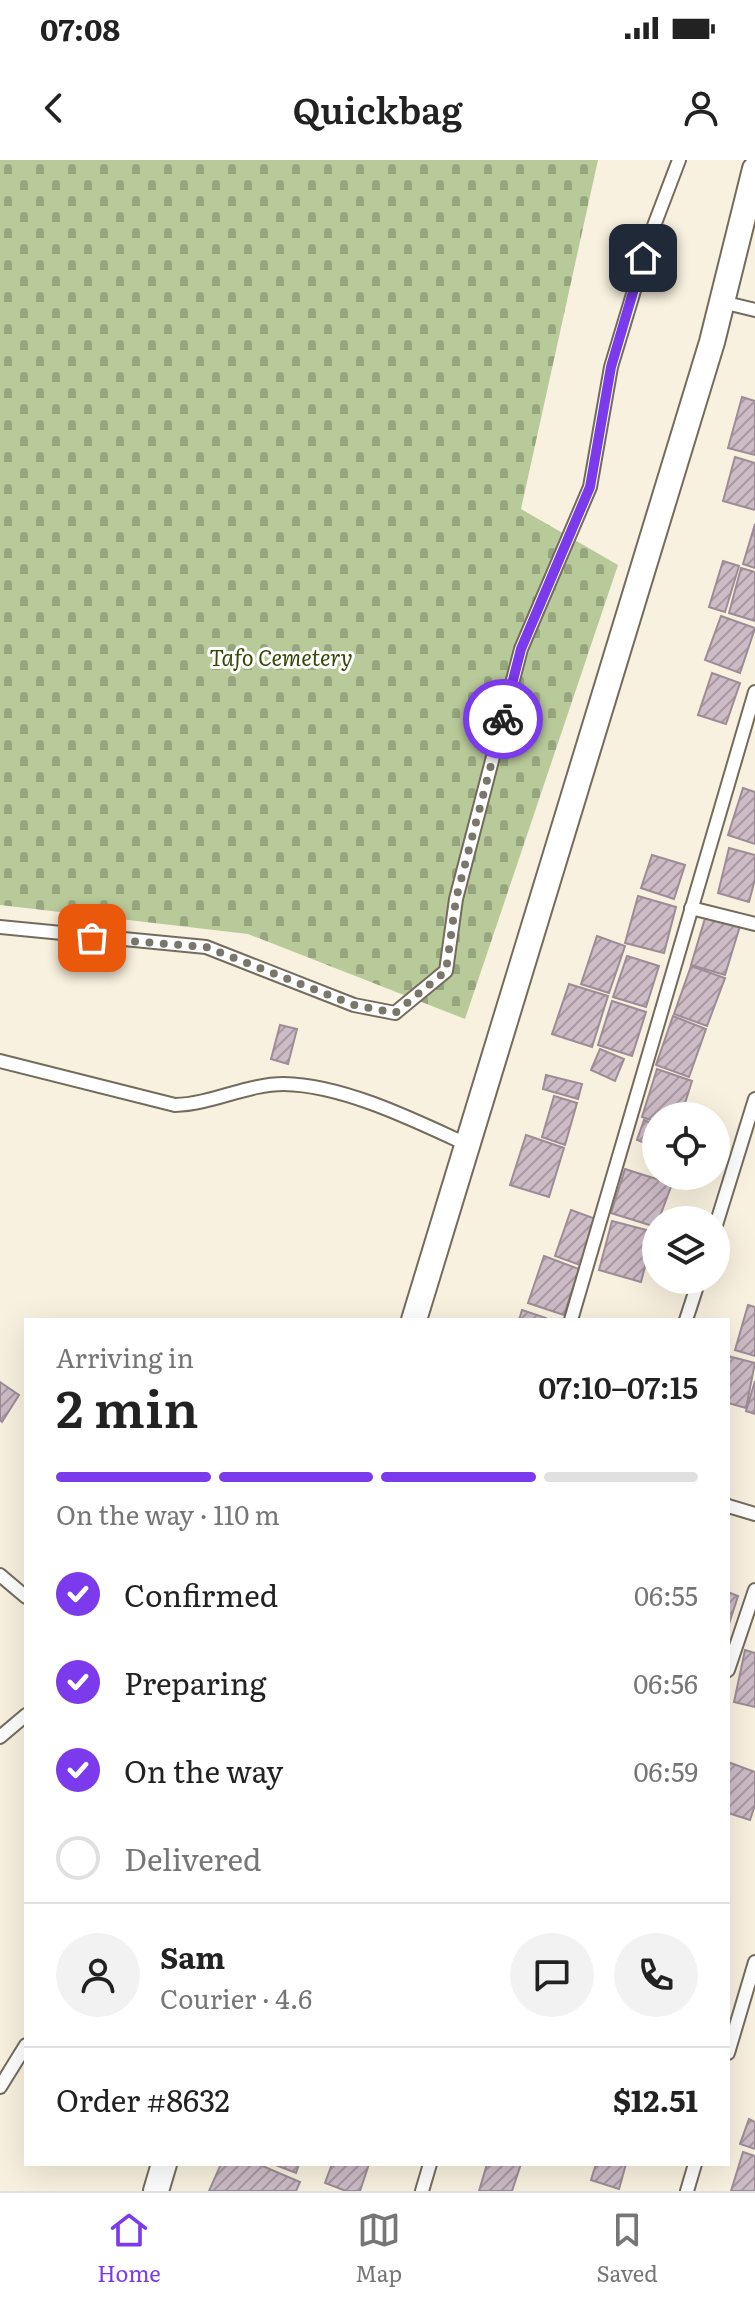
<!DOCTYPE html>
<meta charset="utf-8">
<style>
body{margin:0;font-family:Literata,serif;background:#f2f2f2;color:#222;height:100vh;display:flex;flex-direction:column;font-size:30px;white-space:nowrap}
*{box-sizing:border-box;margin:0}
p{font-size:26px;color:#767676}
.icon{flex:none;width:44px;height:44px;fill:none;stroke:currentColor;stroke-width:2;stroke-linecap:round;stroke-linejoin:round}
.map{position:relative;flex:1;overflow:hidden}
.sheet{position:absolute;left:24px;top:1158px;width:706px;height:848px;display:flex;flex-direction:column;background:#fff;border-radius:0px;box-shadow:0 8px 32px #0002}
.sheet>*{flex:none}
.buttons{position:absolute;left:642px;top:942px;display:grid;gap:16px}
.buttons a{display:grid;place-items:center;width:88px;height:88px;border-radius:50%;background:#fff;box-shadow:0 8px 32px #0002;font-size:40px}
.pin{position:absolute;display:grid;place-items:center;width:68px;height:68px;color:#fff;margin:-34px;border-radius:16px;box-shadow:0 4px 12px #0006}
.courier{position:absolute;display:grid;place-items:center;width:80px;height:80px;margin:-40px;border:6px solid #7c3aed;border-radius:50%;background:#fff;color:#222;box-shadow:0 2px 10px #0007}
.summary em{font-style:normal;font-weight:600}
.summary div{display:flex;flex-direction:column-reverse}
.summary{display:flex;align-items:center;justify-content:space-between;height:136px;padding:0 32px}
h1{font-size:52px;font-weight:600;line-height:60px}
.bar{display:grid;grid-template-columns:repeat(4,1fr);gap:12px 8px;align-content:center;height:96px;padding:0 32px}
.bar i{height:10px;border-radius:6px;background:#e0e0e0}
.bar .active{background:#7c3aed}
.bar p{grid-column:span 4}
.line{display:flex;align-items:center;gap:20px;padding:0 32px;border-top:2px solid #e0e0e0}
.line div{flex:1}
.round{display:grid;place-items:center;flex:none;width:84px;height:84px;border-radius:42px;background:#f2f2f2}
ol{padding:0 32px;list-style:none}
li{display:flex;align-items:center;gap:24px;height:88px}
li p{margin-inline-start:auto}
li .icon{padding:8px;border-radius:50%;background:#7c3aed;color:#fff;stroke-width:4}
li:last-child{color:#767676}
li i{width:44px;height:44px;border:4px solid #e0e0e0;border-radius:50%}
.status{display:flex;justify-content:space-between;align-items:center;height:56px;padding:0 40px;background:#fff;direction:ltr}
.status svg{height:22px;fill:currentColor}
header{display:flex;justify-content:space-between;align-items:center;height:104px;padding:0 32px;background:#fff;font-size:36px;font-weight:600}
.menu{display:flex;justify-content:space-around;align-items:center;height:112px;border-top:2px solid #e0e0e0;background:#fff;font-size:22px;color:#767676}
.menu a{display:grid;justify-items:center;gap:4px}
.menu .active{color:#7c3aed}
.map>svg:first-child{display:block}
</style>
<div class="status"><b>07:08</b><svg viewBox="0 0 49 12"><path d="M0 12V9h3v3zM5 12V6h3v6zM10 12V3h3v9zM15 12V0h3v12zM26 1h20v11H26zM47 4h2v5h-2z"/></svg></div>
<header><svg class="icon" aria-label="back" viewBox="0 0 24 24"><path d="M15 5l-7 7 7 7"/></svg>Quickbag<svg class="icon" aria-label="person" viewBox="0 0 24 24"><circle cx="12" cy="8" r="4"/><path d="M4 21q1-7 8-7t8 7"/></svg></header>
<div class="map">
<svg width="755" height="2031" viewBox="0 0 755 2031">
<defs>
<pattern id="cemetery-stones" width="16" height="16" patternUnits="userSpaceOnUse" patternTransform="scale(2)"><rect width="16" height="16" fill="#b9ca9a"/><path d="M2 7V4a2 2 0 0 1 4 0v3zM10 15v-3a2 2 0 0 1 4 0v3z" fill="#97a57e"/></pattern>
<pattern id="building-hatch" width="6" height="6" patternUnits="userSpaceOnUse" patternTransform="scale(2)"><rect width="6" height="6" fill="#cdbbc6"/><path d="M-1 1l2-2M0 6l6-6M5 7l2-2" fill="none" stroke="#a799a1"/></pattern>
</defs>
<rect width="100%" height="100%" fill="#f8f1df"/>
<!-- cemetery -->
<polygon fill="url(#cemetery-stones)" points="0,0 598,0 521,349 618,405 465,859 248,774 0,745"/>
<!-- building -->
<g fill="url(#building-hatch)" stroke="#9d8c96" stroke-width="2">
<polygon points="742,237 755,241 755,295 728,288"/>
<polygon points="735,297 755,303 755,350 723,341"/>
<polygon points="755,364 755,408 743,404"/>
<polygon points="723,401 739,406 725,452 709,447"/>
<polygon points="741,408 755,412 755,461 729,453"/>
<polygon points="721,456 755,468 740,513 705,500"/>
<polygon points="712,513 740,523 726,564 698,555"/>
<polygon points="743,628 755,632 755,684 728,675"/>
<polygon points="729,688 755,695 755,719 749,742 718,733"/>
<polygon points="652,695 685,705 674,739 641,728"/>
<polygon points="638,736 676,747 664,793 625,783"/>
<polygon points="706,755 740,766 725,815 691,805"/>
<polygon points="597,776 625,786 609,833 581,824"/>
<polygon points="627,796 659,806 646,847 613,837"/>
<polygon points="691,806 725,818 707,866 674,854"/>
<polygon points="569,824 608,836 592,887 552,874"/>
<polygon points="612,841 646,852 632,896 598,885"/>
<polygon points="673,856 706,869 689,917 656,905"/>
<polygon points="280,865 297,869 288,904 271,899"/>
<polygon points="600,889 624,899 615,921 591,910"/>
<polygon points="657,909 692,921 681,956 656,956 656,962 642,957"/>
<polygon points="546,915 582,924 578,939 543,929"/>
<polygon points="554,936 577,943 565,985 542,977"/>
<polygon points="644,960 656,965 656,987 637,980"/>
<polygon points="526,975 564,988 549,1037 510,1025"/>
<polygon points="625,1009 672,1024 656,1067 611,1053"/>
<polygon points="571,1050 596,1059 580,1105 555,1096"/>
<polygon points="612,1061 654,1072 641,1122 599,1110"/>
<polygon points="544,1096 579,1109 564,1155 528,1143"/>
<polygon points="748,1145 755,1147 755,1196 735,1190"/>
<polygon points="522,1150 546,1158 545,1160 519,1160"/>
<polygon points="728,1196 755,1203 746,1248 728,1243"/>
<polygon points="755,1221 755,1254 746,1251"/>
<polygon points="0,1222 19,1235 2,1262 0,1260"/>
<polygon points="728,1432 738,1436 728,1467"/>
<polygon points="745,1490 755,1493 755,1547 734,1542"/>
<polygon points="728,1602 755,1612 755,1645 750,1660 728,1653"/>
<polygon points="749,1959 755,1962 755,1989 740,1984"/>
<polygon points="743,1992 755,1996 755,2031 731,2031"/>
<polygon points="221,2004 258,2004 300,2022 296,2031 209,2031"/>
<polygon points="273,2004 299,2004 296,2013"/>
<polygon points="332,2004 369,2004 360,2031 346,2031 325,2023"/>
<polygon points="487,2004 521,2004 512,2031 479,2031"/>
<polygon points="596,2004 626,2004 619,2029 591,2020"/>
</g>
<g fill="none" stroke-linecap="round" stroke-linejoin="round">
<defs>
<g id="service">
<polyline points="722,142 755,150"/>
<polyline points="691,748 755,764"/>
<polyline points="0,767 206,787 354,845 395,853 446,811 456,739 521,489 590,327 611,207 652,71 679,0"/>
<path d="M0,901L175,945C212,944 247,924 284,924C343,925 414,960 466,984"/>
<polyline points="716,1065 755,939"/>
<polyline points="571,1160 755,532"/>
<polyline points="686,1160 699,1120"/>
<polyline points="728,1346 755,1354"/>
<polyline points="0,1415 26,1437"/>
<polyline points="728,1510 755,1430"/>
<polyline points="0,1577 26,1555"/>
<polyline points="728,1893 755,1802"/>
<polyline points="0,1927 26,1885"/>
<polyline points="422,2031 430,2004"/>
<polyline points="687,2031 695,2004"/>
</g>
<g id="minor">
<polyline points="414,1160 712,182 755,9"/>
<polyline points="156,2031 164,2004"/>
</g>
</defs>
<!-- service casing -->
<use href="#service" stroke="#736c5d" stroke-width="16"/>
<!-- minor casing -->
<use href="#minor" stroke="#736c5d" stroke-width="28"/>
<!-- service -->
<use href="#service" stroke="#fff" stroke-width="12"/>
<!-- minor -->
<use href="#minor" stroke="#fff" stroke-width="24"/>
</g>
<g fill="none" stroke-linecap="round" stroke-linejoin="round">
<!-- done -->
<polyline stroke="#7a766b" stroke-width="8" stroke-dasharray="0 14.4" points="92,778 206,787 354,845 395,853 446,811 456,739 503,559"/>
<!-- route -->
<polyline stroke="#7c3aed" stroke-width="10" points="503,559 521,489 590,327 611,207 643,98"/>
</g>
<g text-anchor="middle" dominant-baseline="central" stroke-width="6" stroke-linejoin="round" paint-order="stroke">
<!-- park labels -->
<g font-size="22" font-style="italic" fill="#364604" stroke="#fff">
<text x="281" y="496">Tafo Cemetery</text>
</g>
</g>
</svg>
<div class="buttons">
<a><svg class="icon" aria-label="locate" viewBox="0 0 24 24"><circle cx="12" cy="12" r="6"/><path d="M12 2v4M12 18v4M2 12h4M18 12h4"/></svg></a>
<a><svg class="icon" aria-label="layers" viewBox="0 0 24 24"><path d="M12 4l9 5-9 5-9-5zM3 14l9 5 9-5"/></svg></a>
</div>
<div class="pin" style="left:92px;top:778px;background:#ea580c"><svg class="icon" aria-label="bag" viewBox="0 0 24 24"><path d="M5 8h14l-1 12H6zM9 8a3 3 0 0 1 6 0"/></svg></div>
<div class="pin" style="left:643px;top:98px;background:#1f2937"><svg class="icon" aria-label="home" viewBox="0 0 24 24"><path d="M3 11l9-7 9 7M6 9v11h12V9"/></svg></div>
<div class="courier" style="left:503px;top:559px"><svg class="icon" aria-label="bike" viewBox="0 0 24 24"><circle cx="6" cy="16" r="4"/><circle cx="18" cy="16" r="4"/><path d="M6 16l4-8h5l3 8M10 8l3 8H6M13 5h3"/></svg></div>
<section class="sheet">
<div class="summary"><div><h1>2 min</h1><p>Arriving in</p></div><em>07:10–07:15</em></div>
<div class="bar"><i class="active"></i><i class="active"></i><i class="active"></i><i></i><p>On the way · 110 m</p></div>
<ol>
<li><svg class="icon" aria-label="check" viewBox="0 0 24 24"><path d="M5 12l5 5 9-10"/></svg>Confirmed<p>06:55</p></li>
<li><svg class="icon" aria-label="check" viewBox="0 0 24 24"><path d="M5 12l5 5 9-10"/></svg>Preparing<p>06:56</p></li>
<li><svg class="icon" aria-label="check" viewBox="0 0 24 24"><path d="M5 12l5 5 9-10"/></svg>On the way<p>06:59</p></li>
<li><i></i>Delivered</li>
</ol>
<div class="line" style="height:144px"><a class="round"><svg class="icon" aria-label="person" viewBox="0 0 24 24"><circle cx="12" cy="8" r="4"/><path d="M4 21q1-7 8-7t8 7"/></svg></a><div><b>Sam</b><p>Courier · 4.6</p></div><a class="round"><svg class="icon" aria-label="chat" viewBox="0 0 24 24"><path d="M4 5h16v11H9l-5 4z"/></svg></a><a class="round"><svg class="icon" aria-label="phone" viewBox="0 0 24 24"><path d="M5 4h4l2 5-3 2q2 4 5 5l2-3 5 2v4C11 20 4 13 5 4z"/></svg></a></div>
<div class="line" style="height:104px"><div>Order #8632</div><b>$12.51</b></div>
</section>
</div>
<nav class="menu">
<a class="active"><svg class="icon" aria-label="home" viewBox="0 0 24 24"><path d="M3 11l9-7 9 7M6 9v11h12V9"/></svg>Home</a>
<a><svg class="icon" aria-label="map" viewBox="0 0 24 24"><path d="M3 6l6-2 6 2 6-2v14l-6 2-6-2-6 2zM9 4v14M15 6v14"/></svg>Map</a>
<a><svg class="icon" aria-label="saved" viewBox="0 0 24 24"><path d="M7 4h10v16l-5-4-5 4z"/></svg>Saved</a>
</nav>
